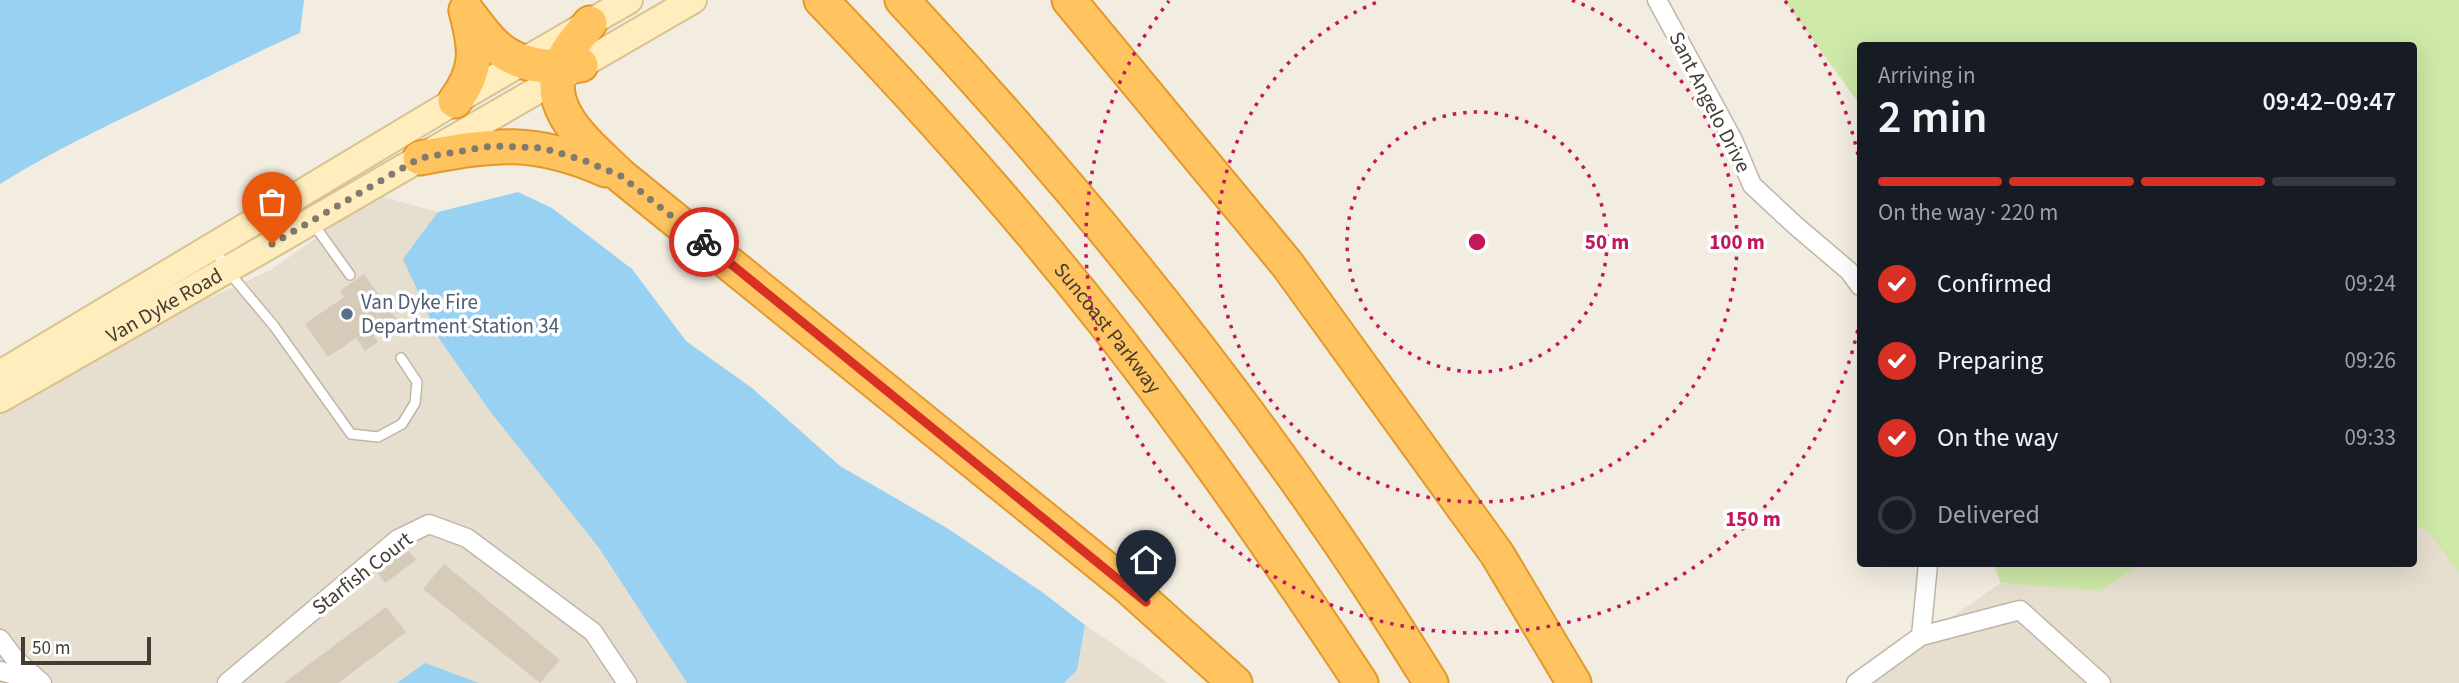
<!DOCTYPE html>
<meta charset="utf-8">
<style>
body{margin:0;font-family:"Source Sans 3",sans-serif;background:#20242c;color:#f1f3f6;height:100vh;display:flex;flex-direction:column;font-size:26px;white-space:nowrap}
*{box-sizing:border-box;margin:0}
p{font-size:23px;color:#9ea1a6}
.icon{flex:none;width:38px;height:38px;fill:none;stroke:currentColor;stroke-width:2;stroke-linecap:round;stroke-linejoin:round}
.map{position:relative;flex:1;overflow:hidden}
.details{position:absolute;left:1857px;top:42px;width:560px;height:525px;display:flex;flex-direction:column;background:#171b24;border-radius:7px;box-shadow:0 7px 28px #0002}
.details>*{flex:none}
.scale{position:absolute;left:21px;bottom:18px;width:130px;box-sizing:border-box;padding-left:7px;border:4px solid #433c32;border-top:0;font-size:19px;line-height:24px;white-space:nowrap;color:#433c32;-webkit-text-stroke:5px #fff;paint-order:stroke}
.pin{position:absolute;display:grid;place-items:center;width:60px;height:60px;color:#fff;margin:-72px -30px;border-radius:50% 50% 50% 0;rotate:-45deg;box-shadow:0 0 7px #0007}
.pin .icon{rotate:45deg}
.courier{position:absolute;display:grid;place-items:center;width:70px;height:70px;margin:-35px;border:5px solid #d93025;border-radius:50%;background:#fff;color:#222;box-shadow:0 2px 9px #0007}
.summary em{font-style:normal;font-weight:600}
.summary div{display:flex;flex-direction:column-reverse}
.summary{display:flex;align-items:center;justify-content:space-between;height:119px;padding:0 21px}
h1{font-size:46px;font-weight:600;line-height:52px}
.bar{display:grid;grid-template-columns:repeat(4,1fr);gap:10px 7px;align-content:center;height:84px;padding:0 21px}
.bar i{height:9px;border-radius:5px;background:#363941}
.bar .current{background:#d93025}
.bar p{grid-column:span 4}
ol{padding:0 21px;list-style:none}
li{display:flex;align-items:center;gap:21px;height:77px}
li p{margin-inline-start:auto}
li .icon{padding:7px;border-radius:50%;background:#d93025;color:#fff;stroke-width:4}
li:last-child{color:#9ea1a6}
li i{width:38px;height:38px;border:4px solid #363941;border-radius:50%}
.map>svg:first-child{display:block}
</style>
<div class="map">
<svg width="2459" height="683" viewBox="0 0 2459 683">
<rect width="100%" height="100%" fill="#f2ece1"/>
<!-- residential -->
<g fill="#e6decf">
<polygon points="376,195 438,212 404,259 492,414 599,548 687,683 0,683 0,393 271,270"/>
<polygon points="2413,523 2459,552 2459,683 1856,683 2001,583 2100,591 2142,564 2413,564"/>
<polygon points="1085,625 1145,666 1168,683 1064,683 1077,670"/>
</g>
<!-- green -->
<g fill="#cde8a7">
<polygon points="1784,0 2459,0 2459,573 2430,534 2413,523 2413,46 1860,46 1860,105"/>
<polygon points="1993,564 2142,564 2100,591 2001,583"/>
</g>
<!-- water -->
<g fill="#99d1f3">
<path d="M0,0H304L300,33C261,50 225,69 187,87C124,118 60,146 0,184Z"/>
<polygon points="518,192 552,208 632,269 686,341 752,388 840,466 947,528 1042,592 1085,625 1077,670 1064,683 687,683 599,548 492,414 440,340 403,259 438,212"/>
<polygon points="425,663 479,683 480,683 397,683"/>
</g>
<!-- building -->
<g fill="#d6cab9">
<polygon points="364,274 397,320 374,336 378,342 365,351 356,338 328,357 305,324 344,297 340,291"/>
<polygon points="406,548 416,560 385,583 377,572"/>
<polygon points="444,564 560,660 540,683 423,589"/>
<polygon points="386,607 406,632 338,683 284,683"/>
</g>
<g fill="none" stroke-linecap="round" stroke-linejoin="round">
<defs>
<g id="lane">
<polyline points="312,222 350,275"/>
<polyline points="213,247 227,270 274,326 351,434 378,437 402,424 415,403 417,382 401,358"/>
</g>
<g id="street">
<polyline points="1657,0 1733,140 1752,185 1796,226 1849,271 1860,286"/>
<polyline points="1921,636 2020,610 2101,683"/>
<polyline points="0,639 15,659 42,683"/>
<polyline points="0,671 37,681"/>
<polyline points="227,683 398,539 429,524 467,538 593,632 627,683"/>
<polyline points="1856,683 1921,636 1928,564"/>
</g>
<g id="secondary">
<polyline points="0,374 455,101 629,0"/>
<path id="s1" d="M0,399L272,244L693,0"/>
</g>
<g id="highway">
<path id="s2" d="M821,0C920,103 1015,209 1104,322C1195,438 1279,559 1361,683"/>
<path d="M902,0C1098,210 1280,438 1431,683"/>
<polyline points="1069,0 1287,264 1497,554 1574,683"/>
<path d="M466,10C477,24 488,41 502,51C524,67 555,69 581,65"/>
<path d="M590,23C581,34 570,45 564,58C538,108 590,145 621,176L1126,585L1235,683"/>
<path d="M455,101C479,69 476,48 466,11"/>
<path d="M420,158C496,144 533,138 606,170"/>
</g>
</defs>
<!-- lane casing -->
<use href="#lane" stroke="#c0b6a7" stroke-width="12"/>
<!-- street casing -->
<use href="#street" stroke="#c0b6a7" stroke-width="21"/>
<!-- secondary casing -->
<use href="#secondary" stroke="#d7c290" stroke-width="30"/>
<!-- highway casing -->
<use href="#highway" stroke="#e3992a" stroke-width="37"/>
<!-- lane -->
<use href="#lane" stroke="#fff" stroke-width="9"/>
<!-- street -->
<use href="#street" stroke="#fff" stroke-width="18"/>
<!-- secondary -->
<use href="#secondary" stroke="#ffedbe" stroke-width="26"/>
<!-- highway -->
<use href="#highway" stroke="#ffc45f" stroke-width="33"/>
</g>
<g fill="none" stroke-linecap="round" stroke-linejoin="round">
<!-- done -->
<polyline stroke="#807a6f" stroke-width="7" stroke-dasharray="0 12.6" points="272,244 420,158 492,146 542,148 583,160 621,176 704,242"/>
<!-- route -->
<polyline stroke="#d93025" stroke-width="9" points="704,242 1146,602"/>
</g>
<!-- distance rings -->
<g fill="none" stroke="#c2185b" stroke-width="3.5" stroke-dasharray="3.5 7">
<circle cx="1477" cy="242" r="130"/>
<path d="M1572 0A260 260 0 1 1 1382 0"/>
<path d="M1860 320A391 391 0 1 1 1169 1M1785 1A391 391 0 0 1 1860 164"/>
</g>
<!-- markers -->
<circle fill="#5c6f8a" stroke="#fff" stroke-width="2.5" cx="347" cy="314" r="7"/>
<g text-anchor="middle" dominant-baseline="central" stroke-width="7" stroke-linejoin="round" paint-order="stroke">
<!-- street labels -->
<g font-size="21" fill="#433c32" stroke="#fff">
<text transform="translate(1710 102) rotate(63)">Sant Angelo Drive</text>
<text stroke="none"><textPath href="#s1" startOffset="189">Van Dyke Road</textPath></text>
<text stroke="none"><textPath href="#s2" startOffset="436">Suncoast Parkway</textPath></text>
<text transform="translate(362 573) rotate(-38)">Starfish Court</text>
</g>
<!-- service labels -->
<g font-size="21" fill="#4e5e75" stroke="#fff" text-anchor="start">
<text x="361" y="302">Van Dyke Fire<tspan x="361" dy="24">Department Station 34</tspan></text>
</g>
</g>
<circle cx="1477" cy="242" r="10" fill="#c2185b" stroke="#fff" stroke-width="3.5"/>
<g font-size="21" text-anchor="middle" font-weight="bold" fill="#c2185b" stroke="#fff" stroke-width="7" stroke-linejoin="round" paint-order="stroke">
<text x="1607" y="249">50 m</text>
<text x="1737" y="249">100 m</text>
<text x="1753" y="526">150 m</text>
</g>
</svg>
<div class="scale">50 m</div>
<div class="pin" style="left:272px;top:244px;background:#ea580c"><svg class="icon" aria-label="bag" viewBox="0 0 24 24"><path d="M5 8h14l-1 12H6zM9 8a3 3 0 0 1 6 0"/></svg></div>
<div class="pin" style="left:1146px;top:602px;background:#1f2937"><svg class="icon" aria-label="home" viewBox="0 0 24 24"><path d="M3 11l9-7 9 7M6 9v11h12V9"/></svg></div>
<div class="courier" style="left:704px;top:242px"><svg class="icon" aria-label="bike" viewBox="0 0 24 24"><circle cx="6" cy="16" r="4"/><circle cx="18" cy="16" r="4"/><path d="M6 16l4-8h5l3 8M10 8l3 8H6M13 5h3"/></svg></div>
<section class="details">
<div class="summary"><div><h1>2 min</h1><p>Arriving in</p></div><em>09:42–09:47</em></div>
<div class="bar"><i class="current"></i><i class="current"></i><i class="current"></i><i></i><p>On the way · 220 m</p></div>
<ol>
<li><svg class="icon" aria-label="check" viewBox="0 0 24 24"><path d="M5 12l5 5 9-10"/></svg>Confirmed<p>09:24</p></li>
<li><svg class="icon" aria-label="check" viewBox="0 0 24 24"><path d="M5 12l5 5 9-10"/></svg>Preparing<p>09:26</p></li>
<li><svg class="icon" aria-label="check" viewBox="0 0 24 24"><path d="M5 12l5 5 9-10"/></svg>On the way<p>09:33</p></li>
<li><i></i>Delivered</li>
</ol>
</section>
</div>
